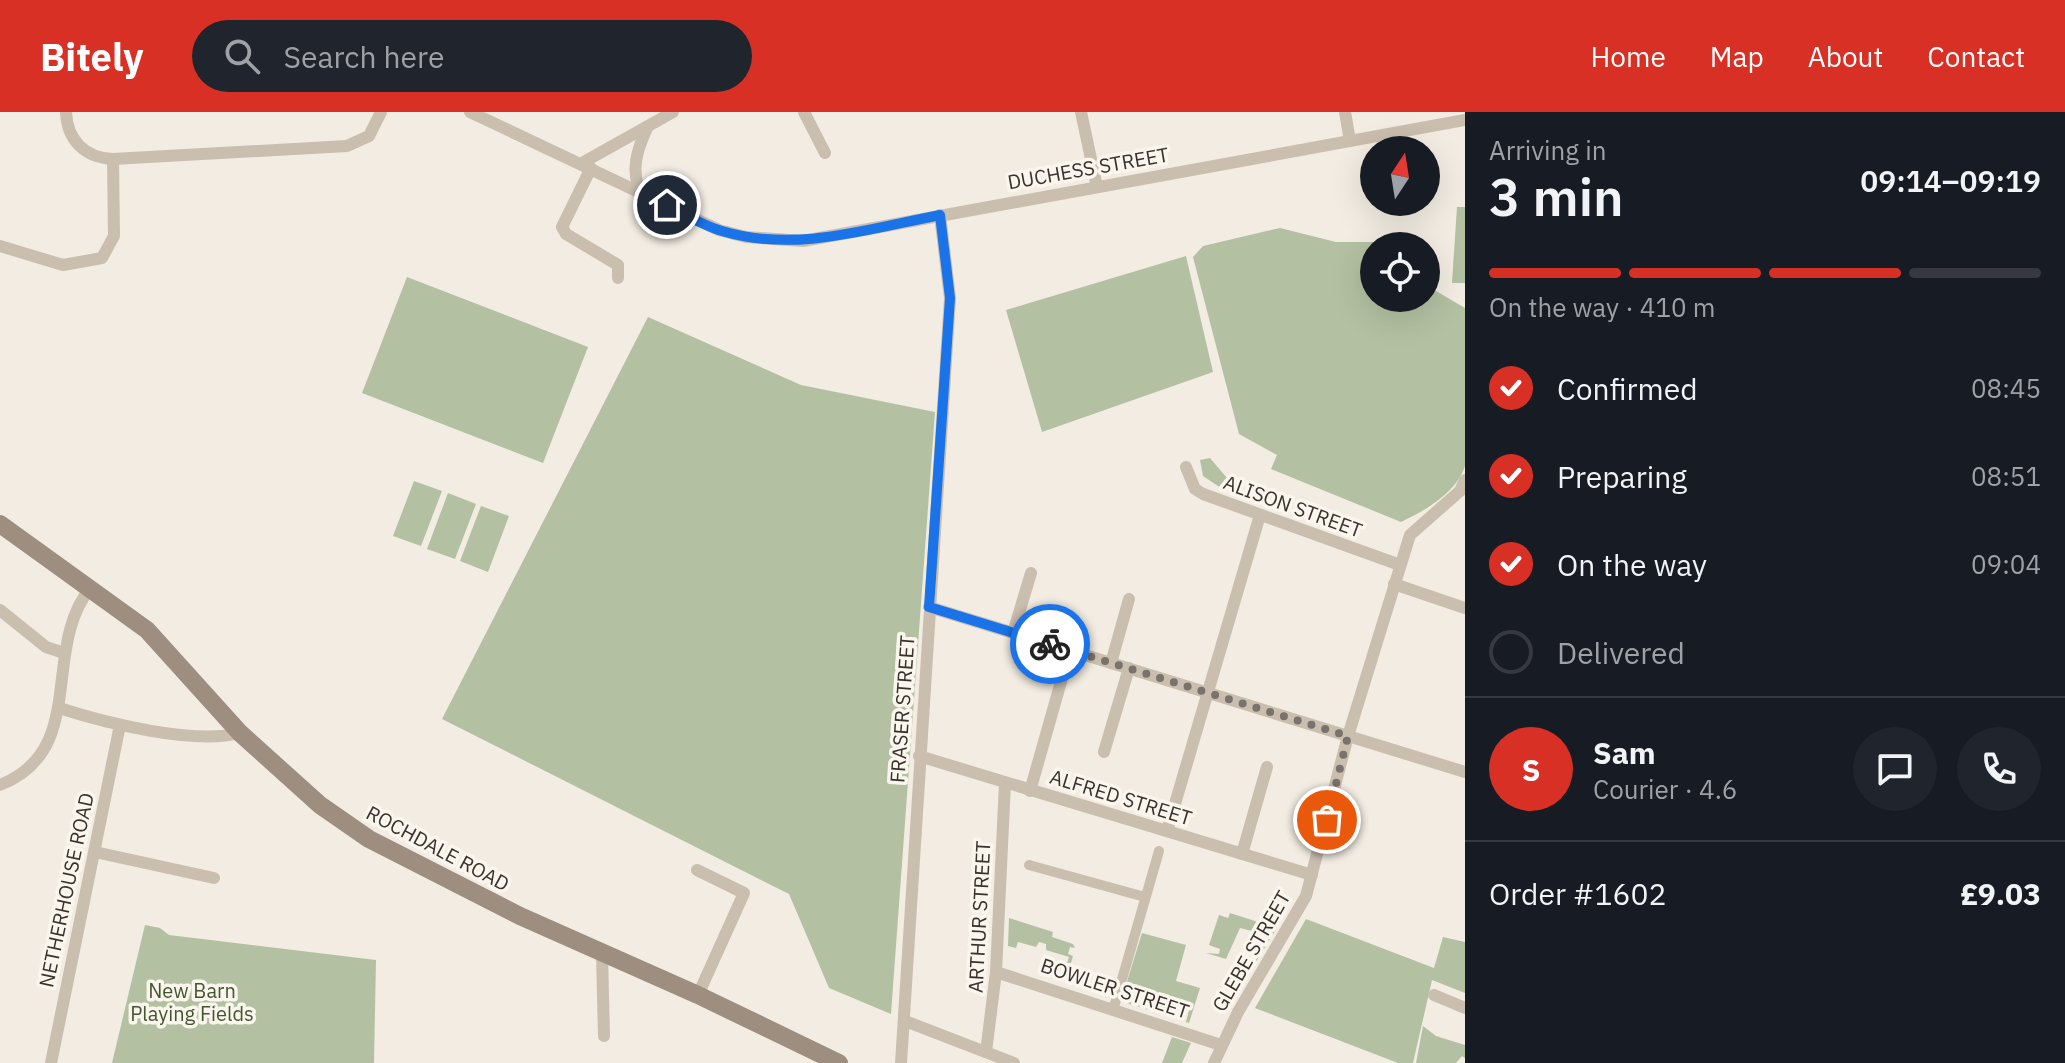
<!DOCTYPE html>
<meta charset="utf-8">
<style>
body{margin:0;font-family:"IBM Plex Sans",sans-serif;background:#20242c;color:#f1f3f6;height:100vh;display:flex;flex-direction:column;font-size:30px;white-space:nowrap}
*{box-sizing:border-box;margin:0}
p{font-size:26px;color:#9ea1a6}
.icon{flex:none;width:44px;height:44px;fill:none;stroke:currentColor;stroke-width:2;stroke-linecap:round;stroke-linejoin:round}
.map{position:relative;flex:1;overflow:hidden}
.sheet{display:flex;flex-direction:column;background:#171b24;width:600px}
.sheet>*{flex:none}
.needle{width:52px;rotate:12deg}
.fabs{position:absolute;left:1360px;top:24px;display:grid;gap:16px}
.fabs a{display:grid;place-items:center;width:80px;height:80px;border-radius:50%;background:#171b24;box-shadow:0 8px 32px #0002;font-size:40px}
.pin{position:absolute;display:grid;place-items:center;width:68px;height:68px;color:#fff;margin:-34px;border:4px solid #fff;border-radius:50%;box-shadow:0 2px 8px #0007}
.courier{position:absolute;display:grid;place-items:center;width:80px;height:80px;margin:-40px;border:6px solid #1a73e8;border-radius:50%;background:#fff;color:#222;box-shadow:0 2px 10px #0007}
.overview em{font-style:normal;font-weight:600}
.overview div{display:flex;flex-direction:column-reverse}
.overview{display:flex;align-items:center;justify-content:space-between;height:136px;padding:0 24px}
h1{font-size:52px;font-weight:600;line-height:60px}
.bar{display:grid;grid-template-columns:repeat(4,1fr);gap:12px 8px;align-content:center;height:96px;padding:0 24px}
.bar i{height:10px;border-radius:6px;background:#363941}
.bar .selected{background:#d93025}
.bar p{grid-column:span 4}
.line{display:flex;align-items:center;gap:20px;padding:0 24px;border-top:2px solid #363941}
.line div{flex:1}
.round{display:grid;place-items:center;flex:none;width:84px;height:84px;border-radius:42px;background:#20242c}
ol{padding:0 24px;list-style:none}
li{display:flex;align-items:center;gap:24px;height:88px}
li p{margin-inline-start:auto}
li .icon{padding:8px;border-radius:50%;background:#d93025;color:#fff;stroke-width:4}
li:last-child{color:#9ea1a6}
li i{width:44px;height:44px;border:4px solid #363941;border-radius:50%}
header{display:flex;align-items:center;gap:48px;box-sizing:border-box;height:112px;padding:0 40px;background:#d93025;color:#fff}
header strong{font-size:38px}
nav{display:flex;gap:44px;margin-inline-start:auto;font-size:28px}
.search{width:560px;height:72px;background:#20242c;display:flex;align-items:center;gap:20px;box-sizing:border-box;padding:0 28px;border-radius:44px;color:#9ea1a6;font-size:30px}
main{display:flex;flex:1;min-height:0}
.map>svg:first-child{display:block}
</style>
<header>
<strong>Bitely</strong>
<div class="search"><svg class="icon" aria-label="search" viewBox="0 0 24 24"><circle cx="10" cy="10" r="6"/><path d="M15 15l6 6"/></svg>Search here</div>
<nav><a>Home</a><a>Map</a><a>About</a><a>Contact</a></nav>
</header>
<main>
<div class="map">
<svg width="1465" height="951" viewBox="0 0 1465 951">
<rect width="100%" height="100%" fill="#f2ece2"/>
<!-- green -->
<g fill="#b3c1a2">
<polygon points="1457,95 1465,95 1465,171 1452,171"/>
<path d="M1280,116L1336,130H1395L1399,134H1374V186H1426V167L1436,179L1465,196V354C1456,381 1426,398 1401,410L1271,357L1277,343L1239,322L1193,145L1203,134Z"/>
<polygon points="1186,144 1213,260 1042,320 1006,198"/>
<polygon points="407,165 588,235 543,351 362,281"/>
<polygon points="648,205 801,273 935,300 891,902 829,876 789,782 442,607"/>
<polygon points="1210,346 1227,366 1221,376 1203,364 1200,348"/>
<polygon points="414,369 442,379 421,434 393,424"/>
<polygon points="448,381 476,392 455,447 427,437"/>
<polygon points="481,394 509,404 488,460 460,449"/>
<polygon points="1230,801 1277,816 1252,856 1268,823 1240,816 1226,847 1206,841 1219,842 1220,837 1209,833 1219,803 1228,806"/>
<polygon points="1009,806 1053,820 1052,825 1073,832 1075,836 1070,835 1068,842 1073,844 1068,861 1064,860 1069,845 1046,838 1046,832 1039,830 1036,835 1018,830 1016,836 1008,834"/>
<polygon points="1306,807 1434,856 1443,825 1465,830 1465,881 1432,868 1413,951 1398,951 1255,896"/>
<polygon points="145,813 160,816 169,823 376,848 374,951 112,951"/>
<polygon points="1142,821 1186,833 1176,869 1200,876 1189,911 1186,910 1190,895 1182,892 1183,887 1165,887 1161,902 1121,889"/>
<polygon points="1423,914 1436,924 1465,933 1465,946 1462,944 1456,951 1416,951"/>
<polygon points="1172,925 1191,931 1182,951 1162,951"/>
</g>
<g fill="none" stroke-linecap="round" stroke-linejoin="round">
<!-- pedestrian -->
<g stroke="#cabeae" stroke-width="10">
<polyline points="1029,753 1145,785"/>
<polyline points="1114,895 1159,739"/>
</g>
<!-- minor -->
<g stroke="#cabeae" stroke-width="12">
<path d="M66,0C67,28 85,46 113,47L347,34L369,24L381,0"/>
<polyline points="470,0 719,118 746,125 803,129 1465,8"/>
<polyline points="804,0 825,41"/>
<polyline points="1081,0 1097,75"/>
<polyline points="1345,0 1350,29"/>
<polyline points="582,51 673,0"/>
<polyline points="591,56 562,115 566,122 618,153 618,166"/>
<path d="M641,81C630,59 637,38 647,16"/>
<polyline points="0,134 63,153 102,146 114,124 113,47"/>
<polyline points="1186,355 1195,377 1203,382 1400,453"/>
<polyline points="1394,472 1465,496"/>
<polyline points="929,495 1465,660"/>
<polyline points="0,498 46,535 64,541"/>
<polyline points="1013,521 1031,461"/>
<polyline points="1111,551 1129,487"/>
<path d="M59,596C106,611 193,633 240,621"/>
<polyline points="1104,640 1129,556"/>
<polyline points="919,644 1312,763"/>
<path d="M0,673C89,638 40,537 91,475"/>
<polyline points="1030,679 1070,538"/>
<polyline points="1167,719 1260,403"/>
<polyline points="95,740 214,766"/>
<polyline points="1242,742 1267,655"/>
<polyline points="697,758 744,781 698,883"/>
<polyline points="602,842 604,924"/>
<polyline points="996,860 1221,933"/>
<polyline points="1434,883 1465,896"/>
<polyline points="905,909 1014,951"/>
<polyline points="986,940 996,860 1005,671"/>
<polyline points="51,951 120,613"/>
<polyline points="901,951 950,186 940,103"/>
<polyline points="1214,951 1238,900 1306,784 1348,624 1410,423 1460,379 1465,368"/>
</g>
<!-- secondary -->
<polyline stroke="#9e8e7f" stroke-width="18" points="0,412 147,518 240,621 320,693 369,727 520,804 698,883 839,951"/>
</g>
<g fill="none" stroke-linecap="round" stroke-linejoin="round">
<!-- done -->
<polyline stroke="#7a726c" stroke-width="8" stroke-dasharray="0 14.4" points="1050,532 1348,624 1327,708"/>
<!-- route -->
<path stroke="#1a73e8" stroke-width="10" d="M667,93C685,102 703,114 722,119C795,141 868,117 940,103L950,186L929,495L1050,532"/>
</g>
<g text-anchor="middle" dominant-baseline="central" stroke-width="7" stroke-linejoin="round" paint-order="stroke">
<!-- street labels -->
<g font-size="20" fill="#39312c" stroke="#faf6ee">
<text transform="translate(1088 56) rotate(-10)">DUCHESS STREET</text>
<text transform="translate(1293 394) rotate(20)">ALISON STREET</text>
<text transform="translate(902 597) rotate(-86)">FRASER STREET</text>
<text transform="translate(1121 685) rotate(17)">ALFRED STREET</text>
<text transform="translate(438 736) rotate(28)">ROCHDALE ROAD</text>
<text transform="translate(66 778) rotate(-78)">NETHERHOUSE ROAD</text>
<text transform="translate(979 805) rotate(-87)">ARTHUR STREET</text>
<text transform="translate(1251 839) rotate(-60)">GLEBE STREET</text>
<text transform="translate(1115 876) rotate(18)">BOWLER STREET</text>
</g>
<!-- park labels -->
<g font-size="20" fill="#445631" stroke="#faf6ee">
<text x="192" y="878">New Barn<tspan x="192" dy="23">Playing Fields</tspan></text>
</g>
</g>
</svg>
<div class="fabs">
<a><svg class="needle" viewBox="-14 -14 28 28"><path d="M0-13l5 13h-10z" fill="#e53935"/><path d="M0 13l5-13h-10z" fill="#9ea1a6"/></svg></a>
<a><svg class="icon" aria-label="locate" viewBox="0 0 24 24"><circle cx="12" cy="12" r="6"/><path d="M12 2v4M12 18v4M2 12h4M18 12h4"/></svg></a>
</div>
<div class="pin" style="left:1327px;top:708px;background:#ea580c"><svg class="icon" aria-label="bag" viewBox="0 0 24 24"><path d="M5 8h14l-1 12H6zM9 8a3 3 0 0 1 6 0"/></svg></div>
<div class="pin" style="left:667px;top:93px;background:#1f2937"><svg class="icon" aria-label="home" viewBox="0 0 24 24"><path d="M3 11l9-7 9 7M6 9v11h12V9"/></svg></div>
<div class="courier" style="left:1050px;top:532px"><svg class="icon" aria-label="bike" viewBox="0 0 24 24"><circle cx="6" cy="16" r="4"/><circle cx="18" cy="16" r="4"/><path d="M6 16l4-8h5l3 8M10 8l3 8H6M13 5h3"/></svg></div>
</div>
<section class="sheet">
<div class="overview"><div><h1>3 min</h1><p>Arriving in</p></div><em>09:14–09:19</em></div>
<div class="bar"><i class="selected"></i><i class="selected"></i><i class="selected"></i><i></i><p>On the way · 410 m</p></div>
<ol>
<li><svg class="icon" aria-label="check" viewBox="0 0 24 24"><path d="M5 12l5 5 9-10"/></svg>Confirmed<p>08:45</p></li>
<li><svg class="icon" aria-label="check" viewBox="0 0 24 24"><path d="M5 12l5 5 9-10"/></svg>Preparing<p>08:51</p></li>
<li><svg class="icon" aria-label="check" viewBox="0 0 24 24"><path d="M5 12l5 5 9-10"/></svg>On the way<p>09:04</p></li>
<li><i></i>Delivered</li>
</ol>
<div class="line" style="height:144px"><b class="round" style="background:#d93025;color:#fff">S</b><div><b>Sam</b><p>Courier · 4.6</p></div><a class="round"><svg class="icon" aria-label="chat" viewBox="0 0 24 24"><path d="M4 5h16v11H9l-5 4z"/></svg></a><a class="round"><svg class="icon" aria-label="phone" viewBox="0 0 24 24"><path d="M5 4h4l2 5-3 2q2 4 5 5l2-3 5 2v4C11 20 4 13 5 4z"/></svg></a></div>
<div class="line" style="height:104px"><div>Order #1602</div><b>£9.03</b></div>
</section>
</main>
